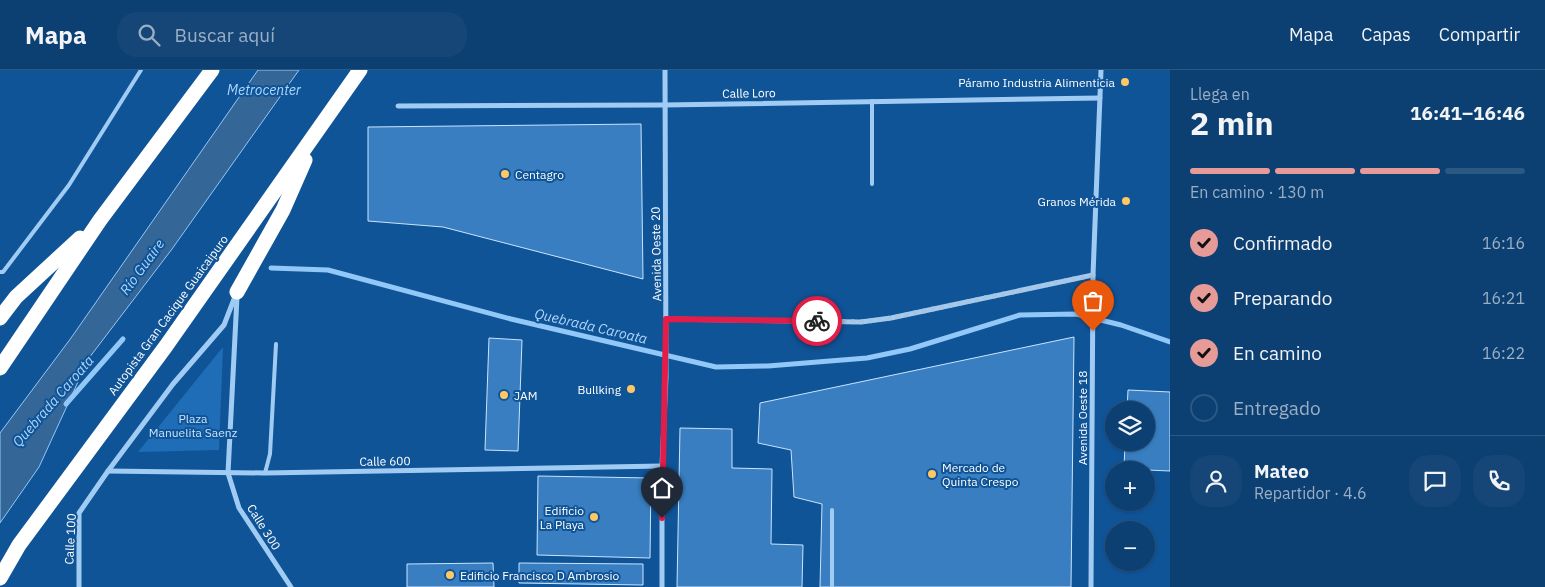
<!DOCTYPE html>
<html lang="es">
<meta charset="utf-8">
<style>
body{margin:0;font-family:"IBM Plex Sans",sans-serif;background:#154677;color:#f1f3f6;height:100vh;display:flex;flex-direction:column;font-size:19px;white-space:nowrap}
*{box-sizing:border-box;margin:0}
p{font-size:16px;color:#9aafc4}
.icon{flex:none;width:28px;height:28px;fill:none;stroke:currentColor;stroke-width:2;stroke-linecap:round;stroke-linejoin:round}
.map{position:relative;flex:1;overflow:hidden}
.side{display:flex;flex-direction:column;background:#0c3f72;width:375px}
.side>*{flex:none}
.tools{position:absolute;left:1105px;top:331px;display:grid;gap:10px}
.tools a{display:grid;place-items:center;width:50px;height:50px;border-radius:50%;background:#0c3f72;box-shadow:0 1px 4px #0004,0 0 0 1px #2c5884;font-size:25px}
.pin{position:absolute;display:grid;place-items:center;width:42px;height:42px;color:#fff;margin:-51px -21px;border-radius:50% 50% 50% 0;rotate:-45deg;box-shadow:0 0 5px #0007}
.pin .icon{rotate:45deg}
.courier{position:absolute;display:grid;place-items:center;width:50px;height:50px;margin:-25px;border:4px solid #e11d48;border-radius:50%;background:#fff;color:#222;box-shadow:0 1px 6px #0007}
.headline em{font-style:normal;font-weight:700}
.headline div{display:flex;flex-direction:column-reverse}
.headline{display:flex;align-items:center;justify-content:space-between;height:85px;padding:0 20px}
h1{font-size:32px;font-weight:700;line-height:38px}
.bar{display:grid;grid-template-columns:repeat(4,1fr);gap:8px 5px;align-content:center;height:60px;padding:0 20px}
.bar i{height:6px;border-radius:4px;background:#2c5884}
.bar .current{background:#e69b98}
.bar p{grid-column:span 4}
.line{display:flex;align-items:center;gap:12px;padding:0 20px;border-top:1px solid #2c5884}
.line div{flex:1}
.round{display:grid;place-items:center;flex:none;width:52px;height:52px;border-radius:20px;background:#154677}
ol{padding:0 20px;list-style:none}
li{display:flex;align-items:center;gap:15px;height:55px}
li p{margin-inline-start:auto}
li .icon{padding:5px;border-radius:50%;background:#e69b98;color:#111;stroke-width:4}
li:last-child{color:#9aafc4}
li i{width:28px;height:28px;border:2px solid #2c5884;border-radius:50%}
header{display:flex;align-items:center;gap:30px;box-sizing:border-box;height:70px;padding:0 25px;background:#0c3f72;border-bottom:1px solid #2c5884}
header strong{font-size:24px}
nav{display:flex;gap:28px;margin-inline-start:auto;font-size:18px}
.search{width:350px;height:45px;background:#154677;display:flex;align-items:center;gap:12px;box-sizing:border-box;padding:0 18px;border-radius:20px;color:#9aafc4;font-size:19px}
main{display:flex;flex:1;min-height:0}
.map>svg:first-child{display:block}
</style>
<header>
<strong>Mapa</strong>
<div class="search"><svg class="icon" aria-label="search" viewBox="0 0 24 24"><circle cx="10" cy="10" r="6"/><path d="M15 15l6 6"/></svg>Buscar aquí</div>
<nav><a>Mapa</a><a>Capas</a><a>Compartir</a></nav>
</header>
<main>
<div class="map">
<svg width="1170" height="517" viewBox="0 0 1170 517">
<rect width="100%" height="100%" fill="#105498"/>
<!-- green -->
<polygon fill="#1e6db6" points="223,277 219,380 138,382"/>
<!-- water -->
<polygon fill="#346697" stroke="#92c8f8" points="258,0 299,0 172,179 89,288 39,397 0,453 0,363 71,268"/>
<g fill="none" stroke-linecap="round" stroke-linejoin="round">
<!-- stream -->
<g stroke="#92c8f8" stroke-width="5">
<polyline points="271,198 328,200 511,249 716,297 768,296 867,288 910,279 1020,245 1076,244 1121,255 1170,272"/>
<polyline points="66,334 123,269"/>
</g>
</g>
<!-- building -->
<g fill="#387ec1" stroke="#c9e4fe">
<polygon points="641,54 643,209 443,157 368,151 368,57"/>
<polygon points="1074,267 1071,517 820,517 822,434 794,427 791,380 758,373 760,333"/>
<polygon points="489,268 522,270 518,381 485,380"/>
<polygon points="1128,320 1170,322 1170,401 1124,399 1125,372 1146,372 1146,340 1127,340"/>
<polygon points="680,358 732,359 732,398 772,399 771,474 803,475 802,517 677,517"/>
<polygon points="538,406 651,408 650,488 537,485"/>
<polygon points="493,493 494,517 407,517 407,494"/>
<polygon points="519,493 643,494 643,515 519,513"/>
</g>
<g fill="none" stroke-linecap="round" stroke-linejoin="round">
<!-- service -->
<g stroke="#a0ccf4" stroke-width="4">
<polyline points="872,31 872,114"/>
<polyline points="0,202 3,202 69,115 141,0"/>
<polyline points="265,403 270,384 276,274"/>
<polyline points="832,440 832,517"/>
</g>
<!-- minor -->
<g stroke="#a0ccf4" stroke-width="5">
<polyline points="398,36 664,35 1100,28"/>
<polyline points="237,227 228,403 239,438 291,517"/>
<polyline points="666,249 861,252 891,248 1093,205"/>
<polyline points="108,401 265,403 662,396"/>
<polyline points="79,517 79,443 108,401 173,314 224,255 236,224"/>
<polyline points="662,517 662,396 666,307 665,0"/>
<polyline points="1091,517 1093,205 1101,0"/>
</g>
<!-- motorway -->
<g stroke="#fff" stroke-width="15">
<polyline points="237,222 283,140 305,90"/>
<polyline points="0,248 16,227 80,168"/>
<polyline points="0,298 100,150 212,0"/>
<polyline points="0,508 19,475 166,276 360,0"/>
</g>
</g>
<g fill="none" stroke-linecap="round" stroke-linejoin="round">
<!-- done -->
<polyline stroke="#abc3db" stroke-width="5" stroke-dasharray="0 9" points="817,251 861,252 891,248 1093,205 1093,261"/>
<!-- route -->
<polyline stroke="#e11d48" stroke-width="6" points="662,448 666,249 817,251"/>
</g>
<!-- markers -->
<g fill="#ffc864" stroke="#105498" stroke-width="2">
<circle cx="1125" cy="12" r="5"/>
<circle cx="505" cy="104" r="5"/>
<circle cx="1126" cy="131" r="5"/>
<circle cx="631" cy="319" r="5"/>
<circle cx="504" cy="325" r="5"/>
<circle cx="932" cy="404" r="5"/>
<circle cx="594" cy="447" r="5"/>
<circle cx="450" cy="505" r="5"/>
</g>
<g text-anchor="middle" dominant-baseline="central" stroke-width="4" stroke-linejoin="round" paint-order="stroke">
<!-- poi labels -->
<g font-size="12" fill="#fff" stroke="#105498" text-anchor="end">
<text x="1115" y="12">Páramo Industria Alimenticia</text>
<text x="515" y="104" text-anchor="start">Centagro</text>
<text x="1116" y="131">Granos Mérida</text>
<text x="621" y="319">Bullking</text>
<text x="514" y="325" text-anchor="start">JAM</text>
<text x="942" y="397" text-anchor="start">Mercado de<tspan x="942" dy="14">Quinta Crespo</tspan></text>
<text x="584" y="440">Edificio<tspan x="584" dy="14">La Playa</tspan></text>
<text x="460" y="505" text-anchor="start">Edificio Francisco D Ambrosio</text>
</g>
<!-- street labels -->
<g font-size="12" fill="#fff" stroke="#105498">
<text transform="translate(749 23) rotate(-1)">Calle Loro</text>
<text transform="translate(656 184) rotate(-91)">Avenida Oeste 20</text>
<text transform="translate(168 245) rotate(-54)">Autopista Gran Cacique Guaicaipuro</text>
<text transform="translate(1082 348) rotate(-90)">Avenida Oeste 18</text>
<text transform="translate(385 391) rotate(-1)">Calle 600</text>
<text transform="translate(264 457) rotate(58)">Calle 300</text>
<text transform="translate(70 469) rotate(-87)">Calle 100</text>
</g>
<!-- park labels -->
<g font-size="12" fill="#c9e4fe" stroke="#105498">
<text x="193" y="348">Plaza<tspan x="193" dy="14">Manuelita Saenz</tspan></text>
</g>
<!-- water labels -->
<g font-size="14" font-style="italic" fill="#add6fb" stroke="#105498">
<text x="264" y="20">Metrocenter</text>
<text transform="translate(142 197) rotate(-54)">Río Guaire</text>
<text transform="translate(591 256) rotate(13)">Quebrada Caroata</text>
<text transform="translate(53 331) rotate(-49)">Quebrada Caroata</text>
</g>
</g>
</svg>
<div class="tools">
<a><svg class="icon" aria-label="layers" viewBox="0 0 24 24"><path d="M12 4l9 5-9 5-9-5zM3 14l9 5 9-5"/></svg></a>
<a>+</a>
<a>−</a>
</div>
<div class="pin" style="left:1093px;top:261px;background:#ea580c"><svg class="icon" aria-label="bag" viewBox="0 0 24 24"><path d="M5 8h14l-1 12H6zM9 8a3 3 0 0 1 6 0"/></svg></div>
<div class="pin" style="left:662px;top:448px;background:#1f2937"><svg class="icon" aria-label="home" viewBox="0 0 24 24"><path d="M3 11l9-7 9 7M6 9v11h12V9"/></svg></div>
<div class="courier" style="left:817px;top:251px"><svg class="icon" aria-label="bike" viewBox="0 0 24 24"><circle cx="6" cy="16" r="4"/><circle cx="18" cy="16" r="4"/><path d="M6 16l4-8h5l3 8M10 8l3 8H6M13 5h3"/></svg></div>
</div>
<section class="side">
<div class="headline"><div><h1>2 min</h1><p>Llega en</p></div><em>16:41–16:46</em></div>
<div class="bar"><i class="current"></i><i class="current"></i><i class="current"></i><i></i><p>En camino · 130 m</p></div>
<ol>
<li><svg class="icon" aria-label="check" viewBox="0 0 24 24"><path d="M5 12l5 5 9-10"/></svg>Confirmado<p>16:16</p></li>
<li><svg class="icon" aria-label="check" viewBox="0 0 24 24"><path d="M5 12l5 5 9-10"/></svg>Preparando<p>16:21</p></li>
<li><svg class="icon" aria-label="check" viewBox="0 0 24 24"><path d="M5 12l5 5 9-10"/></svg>En camino<p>16:22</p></li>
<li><i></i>Entregado</li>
</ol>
<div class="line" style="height:90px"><a class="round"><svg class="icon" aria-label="person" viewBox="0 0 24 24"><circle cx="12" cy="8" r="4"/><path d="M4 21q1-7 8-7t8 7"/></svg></a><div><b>Mateo</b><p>Repartidor · 4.6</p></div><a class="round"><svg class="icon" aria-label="chat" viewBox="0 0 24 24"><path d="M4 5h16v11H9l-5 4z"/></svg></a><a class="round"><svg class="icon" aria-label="phone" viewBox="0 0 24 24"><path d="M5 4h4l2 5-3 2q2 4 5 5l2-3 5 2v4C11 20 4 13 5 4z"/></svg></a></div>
</section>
</main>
